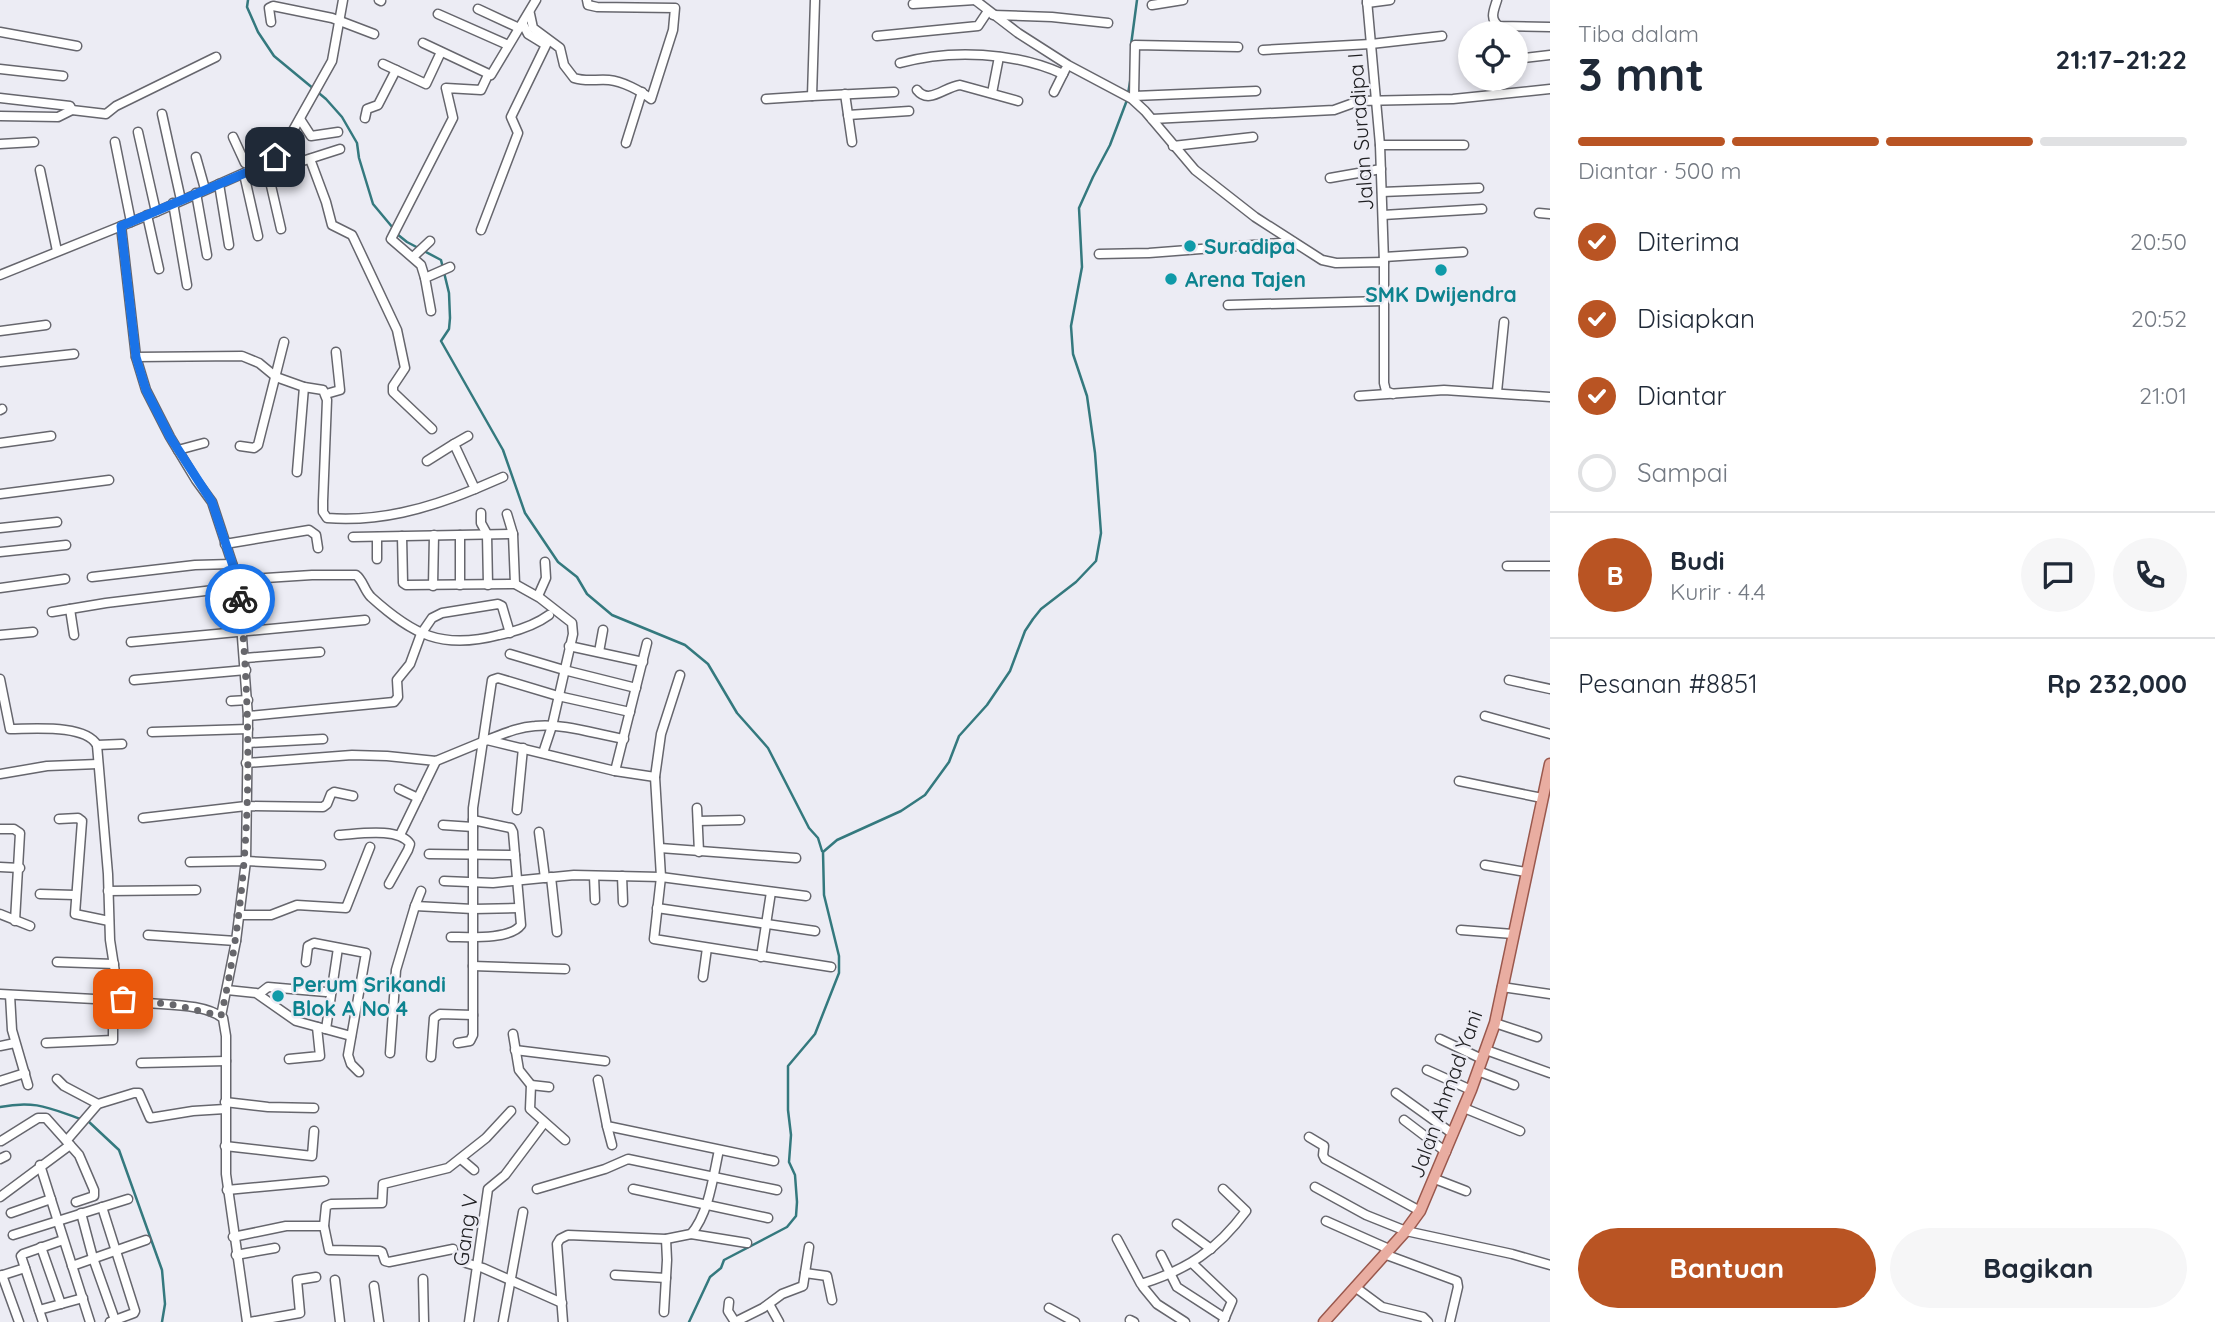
<!DOCTYPE html>
<html lang="id">
<meta charset="utf-8">
<style>
body{margin:0;font-family:Quicksand,sans-serif;background:#f6f6f7;color:#1f2937;height:100vh;display:flex;flex-direction:column;font-size:26px;white-space:nowrap}
*{box-sizing:border-box;margin:0}
p{font-size:23px;color:#747a83}
.icon{flex:none;width:38px;height:38px;fill:none;stroke:currentColor;stroke-width:2;stroke-linecap:round;stroke-linejoin:round}
.map{position:relative;flex:1;overflow:hidden}
.drawer{display:flex;flex-direction:column;background:#fff;width:665px}
.drawer>*{flex:none}
.fabs{position:absolute;left:1458px;top:21px;display:grid;gap:14px}
.fabs a{display:grid;place-items:center;width:70px;height:70px;border-radius:50%;background:#fff;box-shadow:0 4px 10px #0003;font-size:35px}
.pin{position:absolute;display:grid;place-items:center;width:60px;height:60px;color:#fff;margin:-30px;border-radius:14px;box-shadow:0 4px 10px #0006}
.courier{position:absolute;display:grid;place-items:center;width:70px;height:70px;margin:-35px;border:5px solid #1a73e8;border-radius:50%;background:#fff;color:#222;box-shadow:0 2px 9px #0007}
.summary em{font-style:normal;font-weight:800}
.summary div{display:flex;flex-direction:column-reverse}
.summary{display:flex;align-items:center;justify-content:space-between;height:119px;padding:0 28px}
h1{font-size:46px;font-weight:800;line-height:52px}
.bar{display:grid;grid-template-columns:repeat(4,1fr);gap:10px 7px;align-content:center;height:84px;padding:0 28px}
.bar i{height:9px;border-radius:5px;background:#e0e1e3}
.bar .on{background:#b95423}
.bar p{grid-column:span 4}
.line{display:flex;align-items:center;gap:18px;padding:0 28px;border-top:2px solid #e0e1e3}
.line div{flex:1}
.round{display:grid;place-items:center;flex:none;width:74px;height:74px;border-radius:37px;background:#f6f6f7}
ol{padding:0 28px;list-style:none}
li{display:flex;align-items:center;gap:21px;height:77px}
li p{margin-inline-start:auto}
li .icon{padding:7px;border-radius:50%;background:#b95423;color:#fff;stroke-width:4}
li:last-child{color:#747a83}
li i{width:38px;height:38px;border:4px solid #e0e1e3;border-radius:50%}
.primary-button{display:flex;gap:14px;margin-top:auto;padding:14px 28px}
.primary-button a{flex:1;height:80px;border-radius:42px;background:#b95423;color:#fff;font-size:28px;font-weight:800;line-height:80px;text-align:center}
.primary-button a+a{background:#f6f6f7;color:#1f2937}
main{display:flex;flex:1;min-height:0}
.map>svg:first-child{display:block}
</style>
<main>
<div class="map">
<svg width="1550" height="1322" viewBox="0 0 1550 1322">
<rect width="100%" height="100%" fill="#ececf4"/>
<g fill="none" stroke-linecap="round" stroke-linejoin="round">
<!-- stream -->
<g stroke="#34797e" stroke-width="2.5">
<polyline points="248,0 247,7 258,32 274,56 326,99 342,117 357,143 359,158 373,204 393,228"/>
<polyline points="1131,45 1137,0"/>
<polyline points="1128,94 1131,76"/>
<polyline points="397,234 407,242 441,260 449,293 450,318 449,329 441,341 503,450 525,513 558,562 577,577 587,594 612,615 685,645 708,664 737,713 768,748 809,828 818,838 822,851"/>
<path d="M0,1107C35,1100 49,1108 81,1119"/>
<polyline points="88,1121 119,1150 162,1270 165,1304 162,1322"/>
<polyline points="689,1322 710,1277 721,1268 724,1260 787,1227 796,1216 797,1202 795,1175 789,1162 791,1135 788,1110 788,1066 815,1034 839,973 839,956 824,895 823,852 837,840 901,811 925,795 949,762 959,736 987,705 1010,671 1025,631 1033,619 1041,609 1076,582 1096,561 1101,533 1095,453 1087,396 1073,354 1071,326 1082,267 1079,208 1093,177 1110,145 1127,100"/>
</g>
<defs>
<g id="minor">
<polyline points="379,0 381,1"/>
<polyline points="815,0 812,96 894,92"/>
<polyline points="975,0 1018,33 1068,65 1132,99 1145,111 1195,170 1255,217 1322,260 1336,263 1384,262 1384,383 1386,391 1393,394"/>
<polyline points="1367,0 1380,145 1384,262"/>
<path d="M1497,0C1494,10 1489,19 1499,26L1550,27"/>
<polyline points="1367,3 1390,0"/>
<polyline points="913,4 975,0"/>
<polyline points="1152,5 1183,0"/>
<polyline points="478,9 519,28"/>
<polyline points="438,14 508,45"/>
<path d="M530,14L533,28L560,48L564,65L574,78C586,82 596,79 609,80C622,81 641,91 651,99L673,30L675,8L597,7L588,5L587,0"/>
<polyline points="993,15 1052,17 1108,23"/>
<polyline points="271,22 269,8 273,6 332,18 374,34"/>
<polyline points="0,32 77,46"/>
<polyline points="877,36 978,26 988,11"/>
<polyline points="423,43 491,75 536,0"/>
<polyline points="1238,47 1135,45 1134,96 1256,91"/>
<polyline points="1263,50 1371,44 1442,36"/>
<polyline points="1516,59 1550,55"/>
<path d="M900,63C951,49 1015,52 1063,74"/>
<polyline points="383,64 426,84 441,52"/>
<polyline points="0,69 63,76"/>
<path d="M917,90C929,105 944,87 960,85L1018,101"/>
<polyline points="1054,92 1065,70"/>
<polyline points="992,93 999,57"/>
<polyline points="845,94 852,142"/>
<polyline points="0,98 70,106 72,110 106,114 116,106 216,57"/>
<polyline points="766,99 812,96"/>
<polyline points="162,114 181,200"/>
<polyline points="848,115 909,111"/>
<polyline points="0,116 58,117 72,110"/>
<polyline points="365,118 367,109 378,105 396,70"/>
<polyline points="300,119 311,136 338,132"/>
<polyline points="1152,119 1334,110 1359,101 1453,99 1550,89"/>
<polyline points="138,132 156,212"/>
<polyline points="233,137 245,163"/>
<polyline points="115,142 131,222"/>
<polyline points="626,143 642,92"/>
<polyline points="0,144 34,142"/>
<polyline points="1380,145 1464,145"/>
<polyline points="1173,146 1253,137"/>
<polyline points="196,157 205,189"/>
<polyline points="275,157 281,164 290,165 340,149"/>
<polyline points="310,159 326,202 332,225 352,235 354,239 397,330 405,368 393,386 393,392 432,429"/>
<polyline points="266,164 281,229"/>
<polyline points="40,170 57,251"/>
<polyline points="244,174 258,236"/>
<polyline points="1330,178 1381,169"/>
<polyline points="219,184 229,245"/>
<polyline points="1382,192 1479,188"/>
<polyline points="196,193 207,255"/>
<polyline points="173,203 187,285"/>
<polyline points="1539,213 1550,214"/>
<polyline points="147,215 159,269"/>
<polyline points="1383,215 1482,209"/>
<polyline points="121,226 136,357 146,390 170,437 196,480 212,502 235,572 239,598 248,716 246,861 236,941 221,1016"/>
<polyline points="481,230 518,133 511,117 546,45 528,34 523,24"/>
<polyline points="1099,254 1149,253 1293,242"/>
<polyline points="413,257 430,241"/>
<polyline points="1384,257 1463,252"/>
<polyline points="0,275 156,212 271,161 291,134 332,61 343,0"/>
<polyline points="425,278 421,265 391,239 453,118 446,88 481,90 488,75"/>
<polyline points="1228,305 1384,301"/>
<polyline points="431,311 425,278 450,267"/>
<polyline points="0,331 46,325"/>
<path d="M136,357L242,356L259,363L276,377L304,387L323,390L327,400L323,501V512L327,518C379,522 427,509 475,489L454,444L468,436"/>
<polyline points="0,362 74,354"/>
<polyline points="1497,392 1504,322"/>
<polyline points="326,394 340,390 336,352"/>
<polyline points="1359,396 1444,390 1550,397"/>
<polyline points="0,410 2,409"/>
<polyline points="0,443 51,436"/>
<polyline points="240,446 254,448 258,445 284,342"/>
<polyline points="178,450 204,443"/>
<polyline points="427,461 454,444"/>
<polyline points="297,472 304,387"/>
<polyline points="475,489 503,477"/>
<polyline points="0,494 109,480"/>
<polyline points="481,513 481,523 487,534 488,585"/>
<polyline points="507,514 513,534 515,584"/>
<polyline points="0,528 57,522"/>
<polyline points="402,536 403,583 406,585 515,584 540,598 572,623 573,634 552,726 543,753"/>
<polyline points="353,537 513,534"/>
<polyline points="225,544 309,530 316,535 318,548"/>
<polyline points="0,552 66,545"/>
<polyline points="377,559 377,537"/>
<polyline points="1507,566 1550,566"/>
<polyline points="92,577 195,565 232,564"/>
<path d="M236,580L312,575H356C363,580 364,590 371,597C413,635 442,650 499,635C517,631 534,626 549,615"/>
<polyline points="460,585 460,535"/>
<polyline points="433,586 434,535"/>
<polyline points="0,588 65,579"/>
<polyline points="538,596 546,578 545,562"/>
<polyline points="70,609 74,635"/>
<polyline points="52,612 106,603 238,587"/>
<polyline points="0,635 33,632"/>
<polyline points="131,642 365,620"/>
<polyline points="569,646 643,662"/>
<polyline points="599,652 603,630"/>
<polyline points="510,654 564,670 636,688"/>
<polyline points="245,658 320,652"/>
<polyline points="680,675 661,734 655,777 661,877 654,939 831,967"/>
<path d="M0,679L10,729C33,729 85,724 97,745L108,874L110,940L119,998"/>
<polyline points="134,680 246,670"/>
<polyline points="1509,680 1550,689"/>
<polyline points="231,701 248,700"/>
<polyline points="248,716 394,702 398,697 397,680 410,664 421,634 432,618 442,613 498,604 502,606 510,633"/>
<polyline points="1485,716 1550,734"/>
<polyline points="152,732 248,729"/>
<path d="M487,740C503,734 518,727 535,726C564,723 595,734 624,739"/>
<polyline points="248,743 323,739"/>
<polyline points="97,745 122,744"/>
<polyline points="246,763 352,755 387,756 436,761 487,740 615,771 655,777"/>
<polyline points="615,771 647,643"/>
<polyline points="0,774 47,766 98,764"/>
<polyline points="1459,781 1542,798"/>
<polyline points="399,789 418,798"/>
<polyline points="697,808 699,852"/>
<polyline points="517,810 523,748"/>
<polyline points="143,818 246,806 323,807 327,804 331,794 334,792 353,796"/>
<polyline points="59,819 78,818 82,821 75,914 109,921"/>
<polyline points="698,821 740,820"/>
<polyline points="443,825 473,827"/>
<polyline points="0,829 14,829 20,833 15,921"/>
<polyline points="539,832 545,878"/>
<path d="M339,835C358,834 399,827 410,844L408,850L389,884"/>
<polyline points="400,835 436,761"/>
<polyline points="660,848 796,858"/>
<polyline points="429,854 515,855"/>
<polyline points="190,862 246,861 321,865"/>
<polyline points="1485,865 1526,872"/>
<polyline points="0,867 20,868"/>
<polyline points="594,876 595,900"/>
<polyline points="622,876 623,902"/>
<polyline points="551,877 557,932"/>
<polyline points="444,881 493,883 574,875 661,877 806,896"/>
<polyline points="108,891 196,890"/>
<polyline points="40,894 75,895"/>
<polyline points="415,906 421,891"/>
<polyline points="657,908 815,931"/>
<polyline points="0,914 30,926"/>
<polyline points="239,915 271,915 297,905 346,908 370,847"/>
<polyline points="1461,930 1513,934"/>
<polyline points="148,935 236,941"/>
<path d="M451,937C468,937 510,940 521,925L513,832L511,828L473,820"/>
<polyline points="761,957 771,892"/>
<polyline points="57,962 114,964"/>
<polyline points="306,962 308,946 314,943 366,953 348,1055 351,1064 359,1072"/>
<polyline points="473,966 565,969"/>
<polyline points="703,977 707,948"/>
<polyline points="1502,987 1550,994"/>
<polyline points="227,990 256,993 296,1021 351,1036"/>
<path d="M0,994L113,1000L119,998C146,1008 198,999 223,1018L226,1036V1174L247,1322"/>
<polyline points="259,994 268,987 326,992"/>
<polyline points="10,995 12,1030 28,1085"/>
<polyline points="1495,1023 1537,1037"/>
<polyline points="326,1029 338,948"/>
<polyline points="513,1034 519,1070 531,1085 530,1109 565,1140"/>
<polyline points="1440,1039 1482,1059"/>
<polyline points="46,1043 113,1040 113,1000"/>
<polyline points="458,1043 470,1041 473,1035 473,808 492,680 498,678 558,696 630,712"/>
<polyline points="0,1046 15,1043"/>
<polyline points="515,1050 605,1061"/>
<polyline points="1486,1050 1550,1073"/>
<polyline points="390,1053 396,970 415,906 473,909 519,908"/>
<polyline points="431,1057 434,1018 440,1014 473,1015"/>
<polyline points="289,1059 320,1056 317,1027"/>
<polyline points="141,1063 226,1061"/>
<polyline points="1427,1070 1471,1090"/>
<polyline points="1478,1071 1514,1085"/>
<polyline points="57,1079 64,1086 98,1104"/>
<polyline points="598,1080 607,1126 774,1161"/>
<polyline points="0,1081 25,1073"/>
<polyline points="531,1085 549,1087"/>
<polyline points="1396,1093 1453,1134"/>
<polyline points="225,1102 268,1107 314,1108"/>
<polyline points="1464,1108 1520,1131"/>
<polyline points="1404,1120 1446,1152"/>
<polyline points="607,1126 612,1145"/>
<polyline points="1309,1137 1324,1146 1323,1155 1325,1159 1420,1211"/>
<polyline points="67,1140 98,1104 134,1093 139,1093 150,1118 193,1111 225,1109"/>
<polyline points="1,1141 38,1118 46,1118 79,1155 94,1190 94,1196 76,1202"/>
<polyline points="225,1146 312,1156 314,1131"/>
<polyline points="0,1159 6,1156"/>
<polyline points="461,1159 474,1170"/>
<polyline points="40,1165 90,1322"/>
<polyline points="1435,1179 1466,1191"/>
<polyline points="1315,1187 1366,1215 1406,1231 1512,1254 1550,1265"/>
<polyline points="537,1189 605,1169 628,1159 777,1190"/>
<polyline points="633,1189 768,1218"/>
<polyline points="227,1190 324,1181"/>
<polyline points="0,1197 70,1145"/>
<polyline points="102,1207 135,1311 134,1313 110,1322"/>
<polyline points="11,1213 51,1199"/>
<polyline points="81,1213 93,1258 115,1320"/>
<polyline points="1326,1221 1389,1249"/>
<polyline points="1177,1224 1211,1249"/>
<polyline points="691,1234 747,1243"/>
<polyline points="13,1235 128,1199"/>
<polyline points="233,1237 286,1226 324,1226"/>
<path d="M1117,1239L1141,1284C1187,1270 1217,1250 1246,1211L1223,1189"/>
<polyline points="41,1247 61,1304"/>
<polyline points="453,1249 389,1262 385,1261 382,1252 380,1251 329,1250 324,1226 326,1206 331,1204 382,1203 383,1184 448,1168 486,1138 511,1111"/>
<polyline points="1384,1254 1457,1281 1458,1287 1450,1321"/>
<polyline points="236,1255 275,1248"/>
<polyline points="1161,1255 1177,1287 1225,1318"/>
<polyline points="466,1263 483,1268 562,1303"/>
<polyline points="1192,1263 1232,1301 1223,1322"/>
<polyline points="72,1266 146,1240"/>
<polyline points="805,1273 827,1276 832,1300"/>
<polyline points="2,1275 19,1322"/>
<polyline points="615,1275 666,1278"/>
<polyline points="0,1276 25,1268"/>
<polyline points="423,1279 424,1322"/>
<polyline points="335,1280 340,1322"/>
<polyline points="374,1286 379,1322"/>
<polyline points="1143,1287 1157,1304 1185,1322"/>
<polyline points="1355,1287 1382,1307 1423,1317 1428,1322"/>
<polyline points="729,1302 728,1311 735,1322 763,1308 782,1294 803,1286 809,1247"/>
<polyline points="769,1304 779,1322"/>
<polyline points="1049,1308 1075,1322"/>
<polyline points="39,1310 83,1298"/>
<polyline points="664,1312 667,1260 666,1239"/>
<polyline points="1130,1320 1134,1322"/>
<polyline points="43,1322 21,1256 23,1254 63,1240"/>
<polyline points="250,1322 300,1313 297,1280 316,1277"/>
<polyline points="469,1322 488,1189 505,1175 544,1123"/>
<polyline points="503,1322 523,1212"/>
<path d="M563,1322L557,1244L560,1239L568,1235L666,1239L691,1234C709,1213 713,1177 719,1150"/>
</g>
<polyline id="major" points="1324,1322 1404,1233 1420,1211 1471,1090 1495,1023 1550,764"/>
</defs>
<!-- minor casing -->
<use href="#minor" stroke="#66666d" stroke-width="11"/>
<!-- major casing -->
<use href="#major" stroke="#9a584d" stroke-width="13"/>
<!-- minor -->
<use href="#minor" stroke="#fff" stroke-width="8"/>
<!-- major -->
<use href="#major" stroke="#e9ada1" stroke-width="10"/>
</g>
<g fill="none" stroke-linecap="round" stroke-linejoin="round">
<!-- done -->
<path stroke="#67676c" stroke-width="7" stroke-dasharray="0 12.6" d="M123,999L175,1005L221,1016C252,880 253,738 240,599"/>
<!-- route -->
<polyline stroke="#1a73e8" stroke-width="9" points="240,599 235,572 212,502 170,437 146,390 136,357 121,226 266,164 275,157"/>
</g>
<!-- markers -->
<g fill="#0f9aa8" stroke="#ececf4" stroke-width="2.5">
<circle cx="1190" cy="246" r="7"/>
<circle cx="1441" cy="270" r="7"/>
<circle cx="1171" cy="279" r="7"/>
<circle cx="278" cy="996" r="7"/>
</g>
<g text-anchor="middle" dominant-baseline="central" stroke-width="5" stroke-linejoin="round" paint-order="stroke">
<!-- street labels -->
<g font-size="21" fill="#202023" stroke="#ececf4">
<text transform="translate(1360 132) rotate(-94)">Jalan Suradipa I</text>
<text transform="translate(1445 1094) rotate(-70)">Jalan Ahmad Yani</text>
<text transform="translate(465 1230) rotate(-82)">Gang V</text>
</g>
<!-- culture labels -->
<g font-size="21" font-weight="bold" fill="#0d838f" stroke="#ececf4" text-anchor="start">
<text x="1204" y="246">Suradipa</text>
<text x="1185" y="279">Arena Tajen</text>
<text x="1441" y="294" text-anchor="middle">SMK Dwijendra</text>
<text x="292" y="984">Perum Srikandi<tspan x="292" dy="24">Blok A No 4</tspan></text>
</g>
</g>
</svg>
<div class="fabs">
<a><svg class="icon" aria-label="locate" viewBox="0 0 24 24"><circle cx="12" cy="12" r="6"/><path d="M12 2v4M12 18v4M2 12h4M18 12h4"/></svg></a>
</div>
<div class="pin" style="left:123px;top:999px;background:#ea580c"><svg class="icon" aria-label="bag" viewBox="0 0 24 24"><path d="M5 8h14l-1 12H6zM9 8a3 3 0 0 1 6 0"/></svg></div>
<div class="pin" style="left:275px;top:157px;background:#1f2937"><svg class="icon" aria-label="home" viewBox="0 0 24 24"><path d="M3 11l9-7 9 7M6 9v11h12V9"/></svg></div>
<div class="courier" style="left:240px;top:599px"><svg class="icon" aria-label="bike" viewBox="0 0 24 24"><circle cx="6" cy="16" r="4"/><circle cx="18" cy="16" r="4"/><path d="M6 16l4-8h5l3 8M10 8l3 8H6M13 5h3"/></svg></div>
</div>
<section class="drawer">
<div class="summary"><div><h1>3 mnt</h1><p>Tiba dalam</p></div><em>21:17–21:22</em></div>
<div class="bar"><i class="on"></i><i class="on"></i><i class="on"></i><i></i><p>Diantar · 500 m</p></div>
<ol>
<li><svg class="icon" aria-label="check" viewBox="0 0 24 24"><path d="M5 12l5 5 9-10"/></svg>Diterima<p>20:50</p></li>
<li><svg class="icon" aria-label="check" viewBox="0 0 24 24"><path d="M5 12l5 5 9-10"/></svg>Disiapkan<p>20:52</p></li>
<li><svg class="icon" aria-label="check" viewBox="0 0 24 24"><path d="M5 12l5 5 9-10"/></svg>Diantar<p>21:01</p></li>
<li><i></i>Sampai</li>
</ol>
<div class="line" style="height:126px"><b class="round" style="background:#b95423;color:#fff">B</b><div><b>Budi</b><p>Kurir · 4.4</p></div><a class="round"><svg class="icon" aria-label="chat" viewBox="0 0 24 24"><path d="M4 5h16v11H9l-5 4z"/></svg></a><a class="round"><svg class="icon" aria-label="phone" viewBox="0 0 24 24"><path d="M5 4h4l2 5-3 2q2 4 5 5l2-3 5 2v4C11 20 4 13 5 4z"/></svg></a></div>
<div class="line" style="height:91px"><div>Pesanan #8851</div><b>Rp 232,000</b></div>
<div class="primary-button"><a>Bantuan</a><a>Bagikan</a></div>
</section>
</main>
